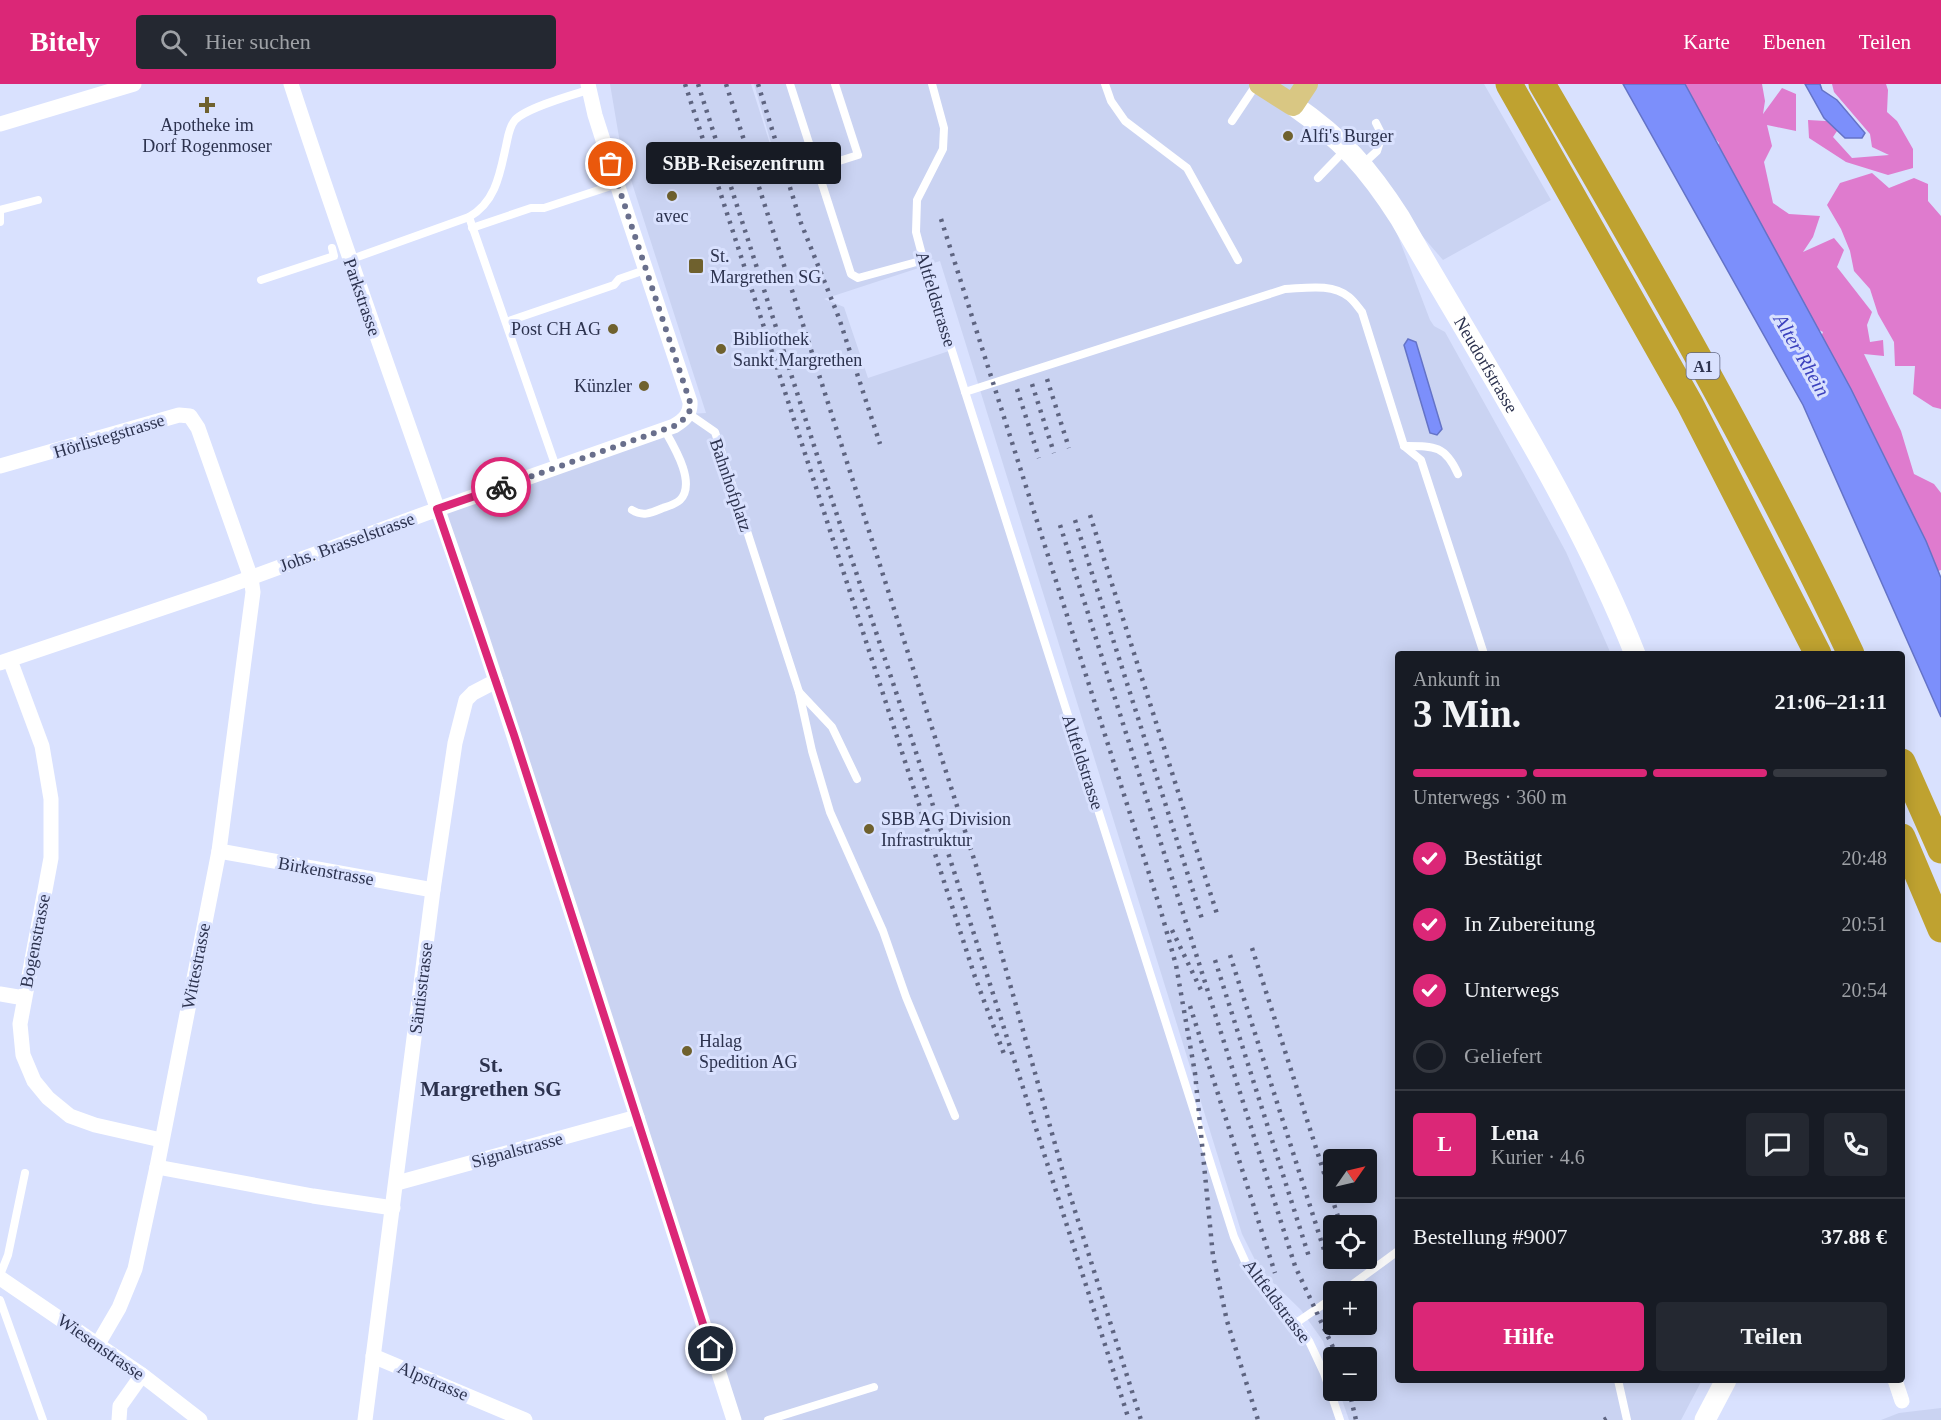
<!DOCTYPE html>
<html lang="de">
<meta charset="utf-8">
<style>
body{margin:0;font-family:"Times New Roman",serif;background:#242831;color:#f1f3f6;height:100vh;display:flex;flex-direction:column;font-size:22px;white-space:nowrap}
*{box-sizing:border-box;margin:0}
p{font-size:20px;color:#9ea1a6}
.icon{flex:none;width:33px;height:33px;fill:none;stroke:currentColor;stroke-width:2;stroke-linecap:round;stroke-linejoin:round}
.map{position:relative;flex:1;overflow:hidden}
.drawer{position:absolute;left:1395px;top:567px;width:510px;height:732px;display:flex;flex-direction:column;background:#171b24;border-radius:6px;box-shadow:0 3px 15px #0003}
.drawer>*{flex:none}
.needle{width:39px;rotate:56deg}
.buttons{position:absolute;left:1323px;top:1065px;display:grid;gap:12px}
.buttons a{display:grid;place-items:center;width:54px;height:54px;border-radius:6px;background:#171b24;box-shadow:0 3px 15px #0003;font-size:30px}
.pin{position:absolute;display:grid;place-items:center;width:51px;height:51px;color:#fff;margin:-26px;border:3px solid #fff;border-radius:50%;box-shadow:0 2px 6px #0007}
.courier{position:absolute;display:grid;place-items:center;width:60px;height:60px;margin:-30px;border:4px solid #db2777;border-radius:50%;background:#fff;color:#222;box-shadow:0 2px 8px #0007}
.bubble{position:absolute;height:42px;border-radius:6px;background:#171b24;box-shadow:0 3px 15px #0003;font-size:20px;font-weight:700;line-height:42px;text-align:center}
.summary em{font-style:normal;font-weight:700}
.summary div{display:flex;flex-direction:column-reverse}
.summary{display:flex;align-items:center;justify-content:space-between;height:102px;padding:0 18px}
h1{font-size:39px;font-weight:700;line-height:45px}
.bar{display:grid;grid-template-columns:repeat(4,1fr);gap:9px 6px;align-content:center;height:72px;padding:0 18px}
.bar i{height:8px;border-radius:4px;background:#363941}
.bar .current{background:#db2777}
.bar p{grid-column:span 4}
.line{display:flex;align-items:center;gap:15px;padding:0 18px;border-top:2px solid #363941}
.line div{flex:1}
.round{display:grid;place-items:center;flex:none;width:63px;height:63px;border-radius:6px;background:#242831}
ol{padding:0 18px;list-style:none}
li{display:flex;align-items:center;gap:18px;height:66px}
li p{margin-inline-start:auto}
li .icon{padding:6px;border-radius:50%;background:#db2777;color:#fff;stroke-width:4}
li:last-child{color:#9ea1a6}
li i{width:33px;height:33px;border:3px solid #363941;border-radius:50%}
.cta{display:flex;gap:12px;margin-top:auto;padding:12px 18px}
.cta a{flex:1;height:69px;border-radius:6px;background:#db2777;color:#fff;font-size:24px;font-weight:700;line-height:69px;text-align:center}
.cta a+a{background:#242831;color:#f1f3f6}
header{display:flex;align-items:center;gap:36px;box-sizing:border-box;height:84px;padding:0 30px;background:#db2777;color:#fff}
header strong{font-size:28px}
nav{display:flex;gap:33px;margin-inline-start:auto;font-size:21px}
.search{width:420px;height:54px;background:#242831;display:flex;align-items:center;gap:15px;box-sizing:border-box;padding:0 21px;border-radius:6px;color:#9ea1a6;font-size:22px}
.map>svg:first-child{display:block}
</style>
<header>
<strong>Bitely</strong>
<div class="search"><svg class="icon" aria-label="search" viewBox="0 0 24 24"><circle cx="10" cy="10" r="6"/><path d="M15 15l6 6"/></svg>Hier suchen</div>
<nav><a>Karte</a><a>Ebenen</a><a>Teilen</a></nav>
</header>
<div class="map">
<svg width="1941" height="1336" viewBox="0 0 1941 1336">
<rect width="100%" height="100%" fill="#d9e1fe"/>
<!-- built -->
<g fill="#cad3f2" fill-rule="evenodd">
<path d="M610,0H751L784,104L754,0H1484L1551,116L1443,176L1379,102L1430,236L1434,242L1445,248L1533,407L1566,468L1611,570H1398V1296H1702L1681,1336H1349L1339,1307L1366,1306V1274H1334L1333,1289L1323,1257L1301,1226L1260,1186L1242,1150L940,177L824,215L844,223L868,294L952,266L1234,1153L1249,1186L1309,1257L1340,1336H733L437,425L689,330L706,329L621,65ZM1334,1076H1366V1108H1334ZM1334,1142H1366V1174H1334ZM1334,1208H1366V1240H1334Z"/>
<polygon points="1941,1324 1941,1336 1881,1336 1899,1329"/>
</g>
<!-- forest -->
<g fill="#df7bce">
<polygon points="1668,0 1762,0 1765,17 1763,30 1782,4 1796,10 1796,47 1767,41 1772,62 1764,78 1773,119 1789,130 1820,132 1813,153 1803,168 1834,154 1844,166 1837,183 1872,228 1867,241 1870,258 1883,256 1884,272 1864,270 1901,347 1914,390 1934,400 1941,409 1941,486 1927,491 1906,435 1901,406 1872,347 1853,338 1812,275 1823,248 1803,238 1709,85 1719,59"/>
<polygon points="1832,0 1886,0 1888,6 1887,28 1897,37 1913,65 1913,84 1888,91 1846,78 1809,54 1808,36 1843,38 1833,53 1852,74 1889,71 1872,63 1870,50 1834,8"/>
<polygon points="1872,89 1889,104 1914,94 1928,100 1928,117 1941,132 1941,325 1933,323 1913,310 1915,282 1895,282 1894,258 1878,230 1870,205 1854,187 1850,167 1841,145 1827,121 1840,99"/>
</g>
<!-- water -->
<g fill="#7c8ffb" stroke="#6473c7" stroke-width="1.5">
<polygon points="1623,0 1685,0 1851,305 1926,457 1941,494 1941,633 1803,321"/>
<polygon points="1805,0 1820,0 1822,6 1837,16 1865,49 1862,54 1845,54 1824,34"/>
<polygon points="1408,255 1416,258 1442,345 1437,351 1430,349 1404,261"/>
</g>
<g fill="none" stroke-linecap="round" stroke-linejoin="round">
<!-- lane -->
<g stroke="#fff" stroke-width="8">
<polyline points="790,0 851,190 858,194 924,176"/>
<polyline points="932,0 944,44 943,65 917,116 916,148 925,182 1234,1153 1249,1186 1296,1239 1309,1257 1324,1289 1340,1336"/>
<polyline points="1105,0 1111,17 1125,37 1187,84 1238,176"/>
<polyline points="1232,37 1256,1"/>
<polyline points="1363,80 1377,67 1382,51 1376,39"/>
<polyline points="817,84 858,71 835,0"/>
<polyline points="1318,94 1346,65"/>
<polyline points="0,126 38,116"/>
<polyline points="0,129 0,138"/>
<polyline points="469,133 556,383"/>
<polyline points="472,144 531,124 544,124 617,100"/>
<path d="M349,176L469,133C496,118 500,89 506,62C508,53 509,43 515,36C526,24 572,11 588,6"/>
<polyline points="261,196 334,172 332,164"/>
<polyline points="506,238 614,201 619,195 645,186"/>
<path d="M965,308L1285,205C1306,204 1332,199 1349,213C1354,217 1358,223 1362,228L1404,362L1421,376L1484,570"/>
<polyline points="689,330 715,348 799,608 832,643 857,695"/>
<path d="M1404,362C1434,362 1445,361 1458,390"/>
<path d="M632,426C643,433 651,429 663,424C669,422 676,420 680,416C697,399 673,361 664,345"/>
<polyline points="799,608 812,667 830,728 883,847 906,913 955,1032"/>
<polyline points="0,1191 8,1171 25,1089"/>
<polyline points="1342,1208 1398,1167"/>
<polyline points="0,1216 43,1336"/>
<polyline points="1296,1239 1334,1213"/>
<polyline points="1618,1296 1627,1336"/>
<polyline points="768,1336 874,1303"/>
</g>
<!-- street -->
<g stroke="#fff" stroke-width="15">
<path d="M291,0C351,184 418,365 480,548C567,810 649,1073 734,1336"/>
<polyline points="0,40 134,0"/>
<polyline points="0,382 179,331 190,332 198,344 251,494 253,508 219,767 157,1083 135,1185 119,1224 98,1260"/>
<polyline points="10,576 42,662 51,715 51,774 20,940 23,971 34,997 48,1014 70,1032 95,1041 161,1056"/>
<path d="M0,579L228,502L427,429L674,342C684,336 691,330 690,318L617,100L595,31L588,0"/>
<polyline points="219,767 433,806"/>
<polyline points="0,910 24,914"/>
<polyline points="157,1083 313,1112 393,1124"/>
<polyline points="397,1099 637,1033"/>
<polyline points="0,1194 142,1291 200,1336"/>
<polyline points="373,1272 525,1336"/>
<polyline points="1895,1296 1902,1317"/>
<polyline points="119,1336 120,1322 142,1291"/>
<polyline points="365,1336 433,806 455,659 466,616 473,609 496,597"/>
</g>
<!-- secondary -->
<g stroke="#fff" stroke-width="21">
<path id="s1" d="M1293,21C1342,55 1368,84 1400,134C1482,278 1574,416 1635,570"/>
<polyline points="1705,1336 1726,1296"/>
</g>
<!-- primary -->
<polyline stroke="#d9c783" stroke-width="22" points="1260,0 1293,21 1307,0"/>
<!-- highway -->
<g stroke="#bfa230" stroke-width="27">
<polyline points="1509,0 1690,320 1818,570"/>
<path d="M1542,0C1651,187 1759,374 1851,570"/>
<polyline points="1902,678 1941,766"/>
<polyline points="1902,753 1941,845"/>
</g>
<!-- rail -->
<g stroke="#5e6480" stroke-width="4.5" stroke-dasharray="3 6" stroke-linecap="butt">
<polyline points="685,0 975,893 1004,970"/>
<polyline points="698,0 817,371 914,662 1129,1336"/>
<polyline points="726,0 981,797 1064,1092 1141,1336"/>
<polyline points="758,0 801,139 839,234 880,360"/>
<polyline points="941,135 1160,824 1176,881 1195,989 1213,1172 1227,1237 1258,1336"/>
<polyline points="1047,295 1069,364"/>
<polyline points="1032,300 1054,369"/>
<polyline points="1017,305 1039,374"/>
<polyline points="1090,431 1217,830"/>
<polyline points="1075,436 1202,835"/>
<polyline points="1060,441 1295,1182 1338,1274"/>
<polyline points="1172,846 1201,906"/>
<polyline points="1252,864 1341,1142"/>
<polyline points="1230,871 1326,1172"/>
<polyline points="1215,876 1310,1176"/>
<polyline points="1190,922 1275,1189"/>
<polyline points="1349,1306 1356,1336"/>
<polyline points="1604,1336 1611,1332"/>
</g>
</g>
<g fill="none" stroke-linecap="round" stroke-linejoin="round">
<!-- done -->
<polyline stroke="#696f8c" stroke-width="6" stroke-dasharray="0 10.8" points="501,403 674,342 682,337 691,325 690,318 611,80"/>
<!-- route -->
<polyline stroke="#db2777" stroke-width="8" points="501,403 437,425 514,651 711,1265"/>
</g>
<!-- markers -->
<g fill="#6f612e" stroke="#d9e1fe" stroke-width="2">
<path d="M204 12h6v6h6v6h-6v6h-6v-6h-6v-6h6z"/>
<circle cx="1288" cy="52" r="6"/>
<circle cx="672" cy="112" r="6"/>
<rect x="688" y="174" width="16" height="16" rx="3"/>
<circle cx="613" cy="245" r="6"/>
<circle cx="721" cy="265" r="6"/>
<circle cx="644" cy="302" r="6"/>
<circle cx="869" cy="745" r="6"/>
<circle cx="687" cy="967" r="6"/>
</g>
<g text-anchor="middle" dominant-baseline="central" stroke-width="6" stroke-linejoin="round" paint-order="stroke">
<!-- shield labels -->
<rect fill="#d9e1fe" stroke="#606683" stroke-width="1.5" x="1686.5" y="269" width="33" height="26" rx="4.5"/>
<g font-size="16" font-weight="bold" fill="#2c324e">
<text x="1703" y="282">A1</text>
</g>
<!-- poi labels -->
<g font-size="18" fill="#2c324e" stroke="#d9e1fe" text-anchor="start">
<text x="207" y="41" text-anchor="middle">Apotheke im<tspan x="207" dy="21">Dorf Rogenmoser</tspan></text>
<text x="1300" y="52">Alfi's Burger</text>
<text x="672" y="132" text-anchor="middle">avec</text>
<text x="710" y="172">St.<tspan x="710" dy="21">Margrethen SG</tspan></text>
<text x="601" y="245" text-anchor="end">Post CH AG</text>
<text x="733" y="255">Bibliothek<tspan x="733" dy="21">Sankt Margrethen</tspan></text>
<text x="632" y="302" text-anchor="end">Künzler</text>
<text x="881" y="735">SBB AG Division<tspan x="881" dy="21">Infrastruktur</tspan></text>
<text x="699" y="957">Halag<tspan x="699" dy="21">Spedition AG</tspan></text>
</g>
<!-- street labels -->
<g font-size="18" fill="#2c324e" stroke="#d9e1fe">
<text transform="translate(362 213) rotate(71)">Parkstrasse</text>
<text transform="translate(936 215) rotate(73)">Altfeldstrasse</text>
<text stroke="none"><textPath href="#s1" startOffset="327">Neudorfstrasse</textPath></text>
<text transform="translate(109 352) rotate(-17)">Hörlistegstrasse</text>
<text transform="translate(731 401) rotate(71)">Bahnhofplatz</text>
<text transform="translate(347 458) rotate(-20)">Johs. Brasselstrasse</text>
<text transform="translate(1083 678) rotate(72)">Altfeldstrasse</text>
<text transform="translate(326 787) rotate(10)">Birkenstrasse</text>
<text transform="translate(35 857) rotate(-79)">Bogenstrasse</text>
<text transform="translate(196 882) rotate(-79)">Wittestrasse</text>
<text transform="translate(421 904) rotate(-83)">Säntisstrasse</text>
<text transform="translate(517 1066) rotate(-15)">Signalstrasse</text>
<text transform="translate(1277 1217) rotate(53)">Altfeldstrasse</text>
<text transform="translate(101 1263) rotate(35)">Wiesenstrasse</text>
<text transform="translate(433 1297) rotate(23)">Alpstrasse</text>
</g>
<!-- water labels -->
<g font-size="20" font-style="italic" fill="#3c42be" stroke="#d9e1fe">
<text transform="translate(1802 271) rotate(60)">Alter Rhein</text>
</g>
<!-- quarter labels -->
<g font-size="21" font-weight="bold" fill="#2c324e" stroke="#d9e1fe">
<text x="491" y="981">St.<tspan x="491" dy="24">Margrethen SG</tspan></text>
</g>
</g>
</svg>
<div class="buttons">
<a><svg class="needle" viewBox="-14 -14 28 28"><path d="M0-13l5 13h-10z" fill="#e53935"/><path d="M0 13l5-13h-10z" fill="#9ea1a6"/></svg></a>
<a><svg class="icon" aria-label="locate" viewBox="0 0 24 24"><circle cx="12" cy="12" r="6"/><path d="M12 2v4M12 18v4M2 12h4M18 12h4"/></svg></a>
<a>+</a>
<a>−</a>
</div>
<div class="pin" style="left:611px;top:80px;background:#ea580c"><svg class="icon" aria-label="bag" viewBox="0 0 24 24"><path d="M5 8h14l-1 12H6zM9 8a3 3 0 0 1 6 0"/></svg></div>
<div class="pin" style="left:711px;top:1265px;background:#1f2937"><svg class="icon" aria-label="home" viewBox="0 0 24 24"><path d="M3 11l9-7 9 7M6 9v11h12V9"/></svg></div>
<div class="courier" style="left:501px;top:403px"><svg class="icon" aria-label="bike" viewBox="0 0 24 24"><circle cx="6" cy="16" r="4"/><circle cx="18" cy="16" r="4"/><path d="M6 16l4-8h5l3 8M10 8l3 8H6M13 5h3"/></svg></div>
<div class="bubble" style="left:646px;top:58px;width:195px">SBB-Reisezentrum</div>
<section class="drawer">
<div class="summary"><div><h1>3 Min.</h1><p>Ankunft in</p></div><em>21:06–21:11</em></div>
<div class="bar"><i class="current"></i><i class="current"></i><i class="current"></i><i></i><p>Unterwegs · 360 m</p></div>
<ol>
<li><svg class="icon" aria-label="check" viewBox="0 0 24 24"><path d="M5 12l5 5 9-10"/></svg>Bestätigt<p>20:48</p></li>
<li><svg class="icon" aria-label="check" viewBox="0 0 24 24"><path d="M5 12l5 5 9-10"/></svg>In Zubereitung<p>20:51</p></li>
<li><svg class="icon" aria-label="check" viewBox="0 0 24 24"><path d="M5 12l5 5 9-10"/></svg>Unterwegs<p>20:54</p></li>
<li><i></i>Geliefert</li>
</ol>
<div class="line" style="height:108px"><b class="round" style="background:#db2777;color:#fff">L</b><div><b>Lena</b><p>Kurier · 4.6</p></div><a class="round"><svg class="icon" aria-label="chat" viewBox="0 0 24 24"><path d="M4 5h16v11H9l-5 4z"/></svg></a><a class="round"><svg class="icon" aria-label="phone" viewBox="0 0 24 24"><path d="M5 4h4l2 5-3 2q2 4 5 5l2-3 5 2v4C11 20 4 13 5 4z"/></svg></a></div>
<div class="line" style="height:78px"><div>Bestellung #9007</div><b>37.88 €</b></div>
<div class="cta"><a>Hilfe</a><a>Teilen</a></div>
</section>
</div>
